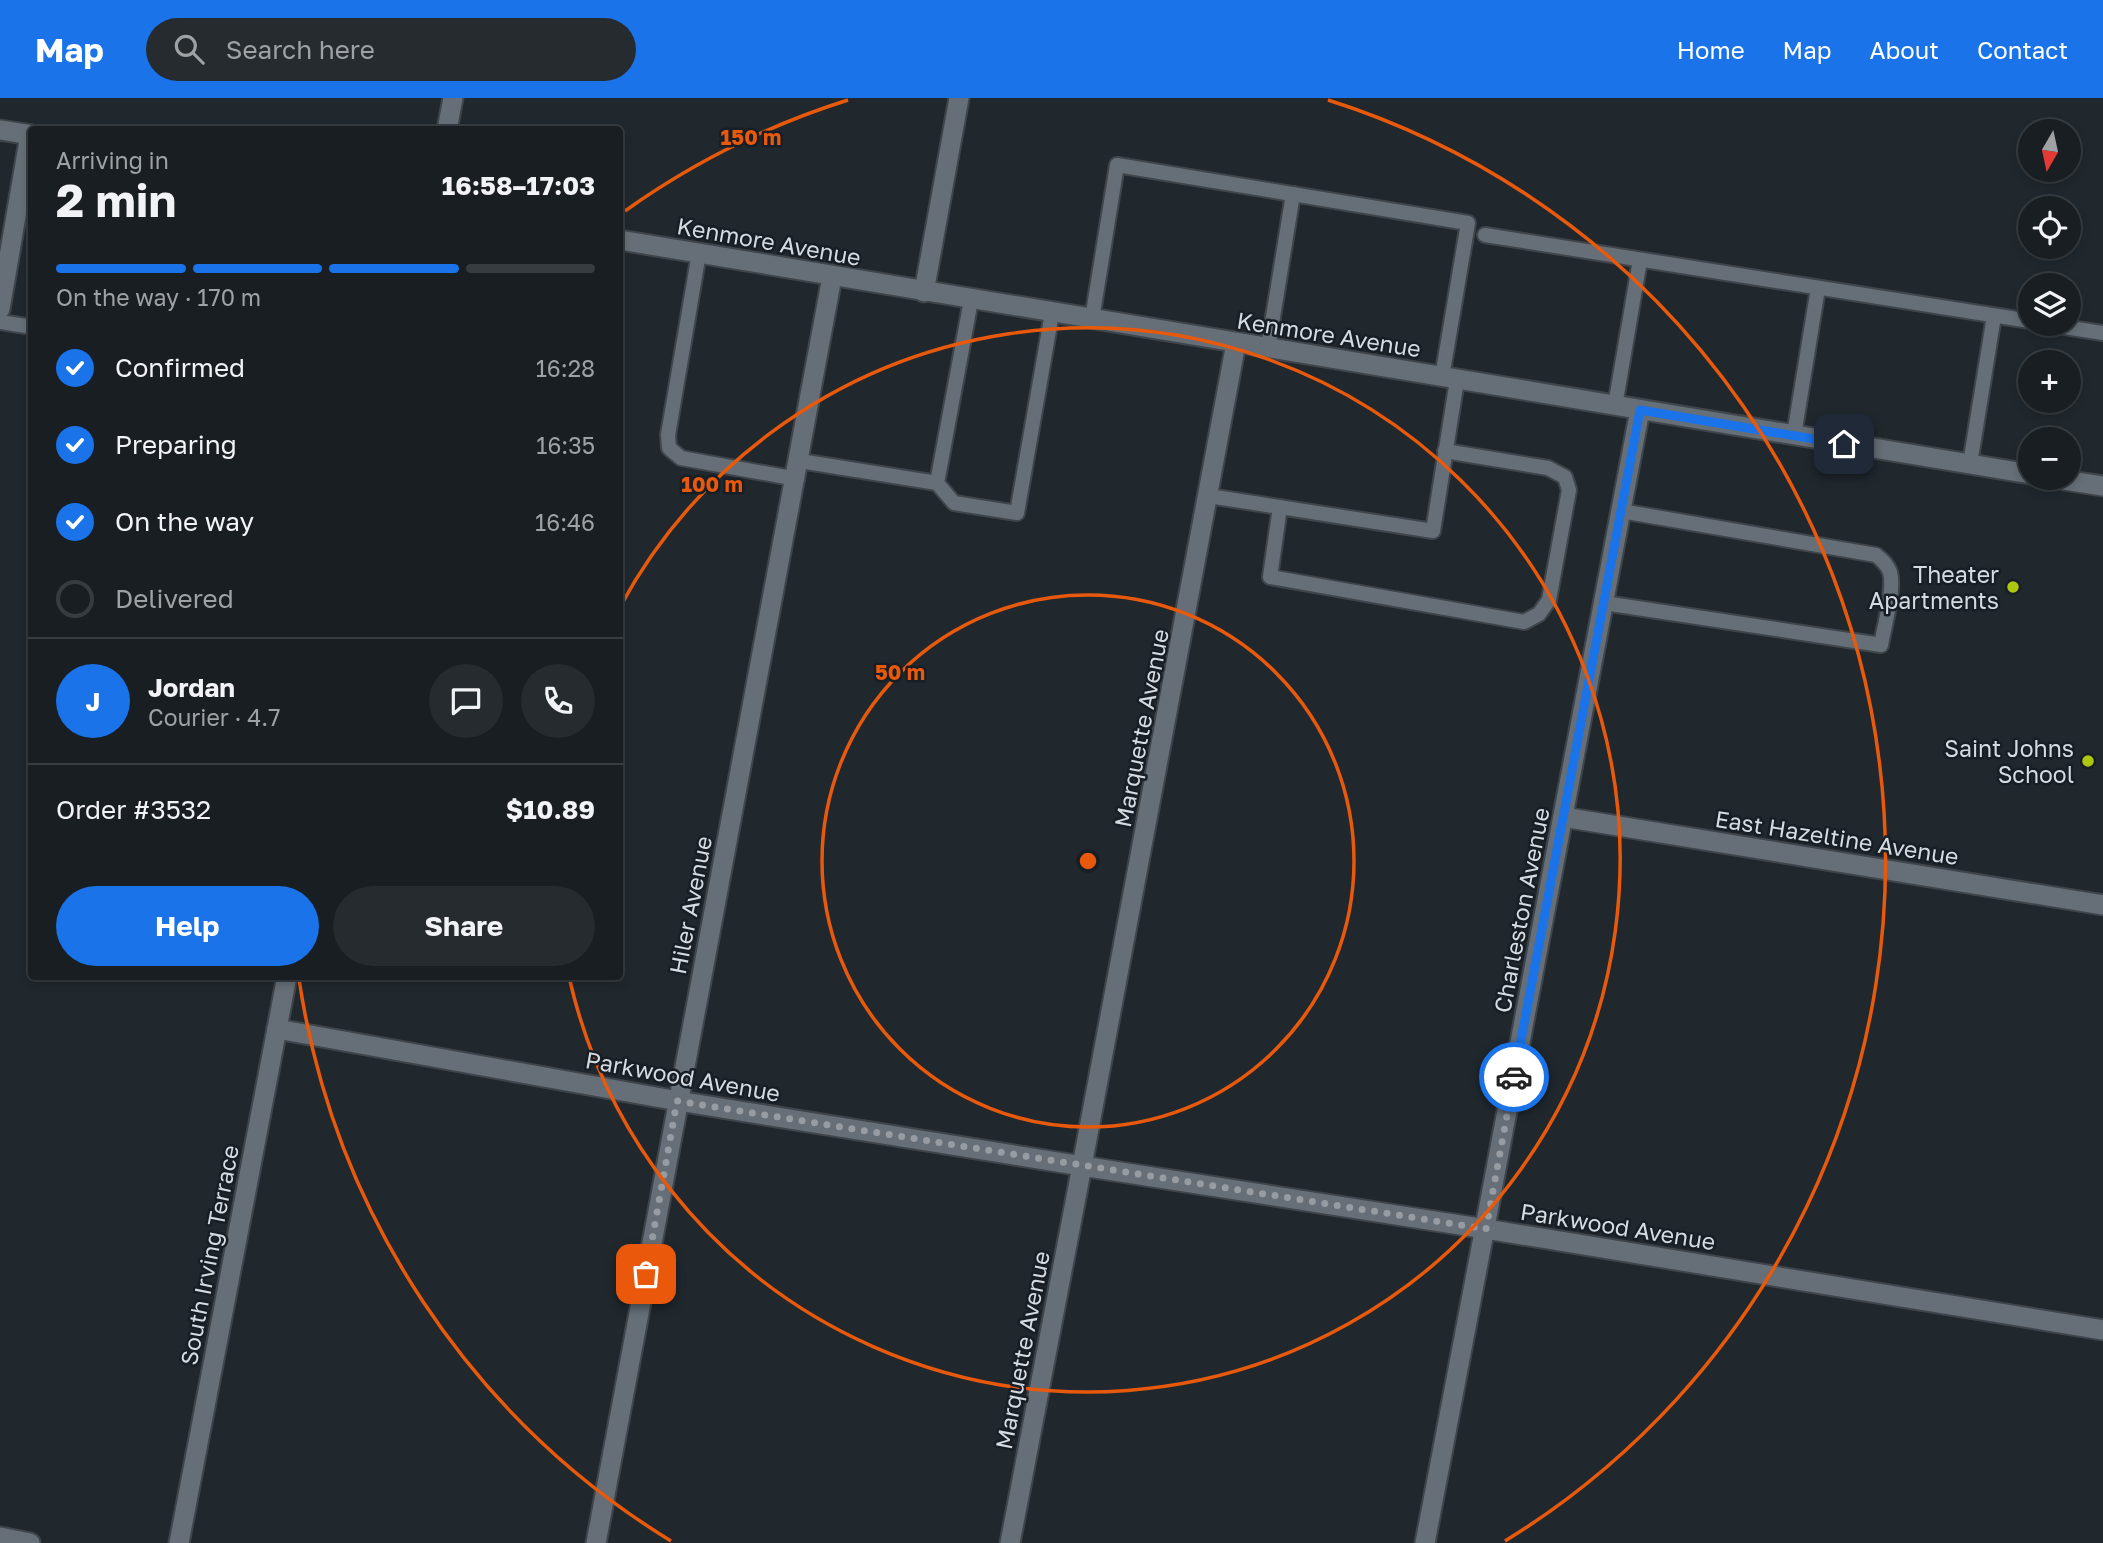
<!DOCTYPE html>
<meta charset="utf-8">
<style>
body{margin:0;font-family:"Golos Text",sans-serif;background:#252b2f;color:#f1f3f6;height:100vh;display:flex;flex-direction:column;font-size:26px;white-space:nowrap}
*{box-sizing:border-box;margin:0}
p{font-size:23px;color:#9fa2a5}
.icon{flex:none;width:38px;height:38px;fill:none;stroke:currentColor;stroke-width:2;stroke-linecap:round;stroke-linejoin:round}
.map{position:relative;flex:1;overflow:hidden}
.drawer{position:absolute;left:28px;top:28px;width:595px;height:854px;display:flex;flex-direction:column;background:#181e22;border-radius:7px;box-shadow:0 4px 10px #0003,0 0 0 2px #363c40}
.drawer>*{flex:none}
.needle{width:46px;rotate:189deg}
.controls{position:absolute;left:2018px;top:21px;display:grid;gap:14px}
.controls a{display:grid;place-items:center;width:63px;height:63px;border-radius:50%;background:#181e22;box-shadow:0 4px 10px #0003,0 0 0 2px #363c40;font-size:35px}
.pin{position:absolute;display:grid;place-items:center;width:60px;height:60px;color:#fff;margin:-30px;border-radius:14px;box-shadow:0 4px 10px #0006}
.courier{position:absolute;display:grid;place-items:center;width:70px;height:70px;margin:-35px;border:5px solid #1a73e8;border-radius:50%;background:#fff;color:#222;box-shadow:0 2px 9px #0007}
.headline em{font-style:normal;font-weight:700}
.headline div{display:flex;flex-direction:column-reverse}
.headline{display:flex;align-items:center;justify-content:space-between;height:119px;padding:0 28px}
h1{font-size:46px;font-weight:700;line-height:52px}
.bar{display:grid;grid-template-columns:repeat(4,1fr);gap:10px 7px;align-content:center;height:84px;padding:0 28px}
.bar i{height:9px;border-radius:5px;background:#363c40}
.bar .current{background:#1a73e8}
.bar p{grid-column:span 4}
.line{display:flex;align-items:center;gap:18px;padding:0 28px;border-top:2px solid #363c40}
.line div{flex:1}
.round{display:grid;place-items:center;flex:none;width:74px;height:74px;border-radius:37px;background:#252b2f}
ol{padding:0 28px;list-style:none}
li{display:flex;align-items:center;gap:21px;height:77px}
li p{margin-inline-start:auto}
li .icon{padding:7px;border-radius:50%;background:#1a73e8;color:#fff;stroke-width:4}
li:last-child{color:#9fa2a5}
li i{width:38px;height:38px;border:4px solid #363c40;border-radius:50%}
.cta{display:flex;gap:14px;margin-top:auto;padding:14px 28px}
.cta a{flex:1;height:80px;border-radius:42px;background:#1a73e8;color:#fff;font-size:28px;font-weight:700;line-height:80px;text-align:center}
.cta a+a{background:#252b2f;color:#f1f3f6}
header{display:flex;align-items:center;gap:42px;box-sizing:border-box;height:98px;padding:0 35px;background:#1a73e8;color:#fff}
header strong{font-size:33px}
nav{display:flex;gap:38px;margin-inline-start:auto;font-size:24px}
.search{width:490px;height:63px;background:#252b2f;display:flex;align-items:center;gap:18px;box-sizing:border-box;padding:0 24px;border-radius:38px;color:#9fa2a5;font-size:26px}
.map>svg:first-child{display:block}
</style>
<header>
<strong>Map</strong>
<div class="search"><svg class="icon" aria-label="search" viewBox="0 0 24 24"><circle cx="10" cy="10" r="6"/><path d="M15 15l6 6"/></svg>Search here</div>
<nav><a>Home</a><a>Map</a><a>About</a><a>Contact</a></nav>
</header>
<div class="map">
<svg width="2103" height="1445" viewBox="0 0 2103 1445">
<rect width="100%" height="100%" fill="#20282e"/>
<g fill="none" stroke-linecap="round" stroke-linejoin="round">
<defs>
<g id="service">
<polyline points="1485,137 2030,223"/>
<polyline points="699,155 668,337 669,350 681,360 797,381"/>
<polyline points="971,202 937,385 954,405 1017,415 1052,215"/>
<polyline points="1092,221 1117,67 1468,125 1442,279"/>
<polyline points="0,224 32,229"/>
<polyline points="2046,226 2103,235"/>
<polyline points="1268,250 1293,96"/>
<polyline points="1615,308 1640,162"/>
<polyline points="1794,337 1818,190"/>
<polyline points="800,363 937,385"/>
<polyline points="1970,366 1994,218"/>
<polyline points="1209,398 1433,433 1457,282"/>
<polyline points="1280,409 1270,479 1524,524 1539,516 1549,502 1569,392 1565,379 1548,370 1445,353"/>
<path d="M1604,505L1881,547C1884,529 1895,491 1890,474C1887,466 1882,462 1876,457L1621,413"/>
</g>
<g id="minor">
<polyline points="447,32 453,0"/>
<polyline points="924,194 959,0"/>
<polyline points="0,211 30,37"/>
<polyline points="1563,719 2103,807"/>
<polyline points="277,931 678,1003 1082,1068 1236,245"/>
<polyline points="0,1439 30,1445"/>
<polyline points="179,1445 287,878"/>
<path d="M596,1445C674,1023 755,601 832,179"/>
<polyline points="1010,1445 1082,1068 1486,1131 2103,1232"/>
<polyline points="1425,1445 1640,312"/>
</g>
<g id="secondary">
<polyline points="0,32 32,37"/>
<polyline points="620,142 2030,376"/>
<polyline points="2051,380 2103,388"/>
</g>
</defs>
<!-- service casing -->
<use href="#service" stroke="#3f454b" stroke-width="18"/>
<!-- minor casing -->
<use href="#minor" stroke="#3f454b" stroke-width="23"/>
<!-- secondary casing -->
<use href="#secondary" stroke="#3f454b" stroke-width="23"/>
<!-- service -->
<use href="#service" stroke="#666f77" stroke-width="14"/>
<!-- minor -->
<use href="#minor" stroke="#666f77" stroke-width="19"/>
<!-- secondary -->
<use href="#secondary" stroke="#666f77" stroke-width="19"/>
</g>
<g fill="none" stroke-linecap="round" stroke-linejoin="round">
<!-- done -->
<polyline stroke="#969ca2" stroke-width="7" stroke-dasharray="0 12.6" points="646,1176 677,1003 1486,1131 1514,979"/>
<!-- route -->
<polyline stroke="#1a73e8" stroke-width="9" points="1514,979 1640,312 1844,346"/>
</g>
<!-- distance rings -->
<g fill="none" stroke="#e8590c" stroke-width="3.5">
<circle cx="1088" cy="763" r="266"/>
<path d="M620 509A532 532 0 1 1 570 883"/>
<path d="M671 1443A798 798 0 0 1 299 881M625 113A798 798 0 0 1 848 2M1328 2A798 798 0 0 1 1505 1443"/>
</g>
<!-- markers -->
<g fill="#adc610" stroke="#171e25" stroke-width="2.5">
<circle cx="2013" cy="489" r="7"/>
<circle cx="2088" cy="663" r="7"/>
</g>
<g text-anchor="middle" dominant-baseline="central" stroke-width="5" stroke-linejoin="round" paint-order="stroke">
<!-- street labels -->
<g font-size="23" fill="#d6dbe0" stroke="#171e25">
<text transform="translate(769 143) rotate(10)">Kenmore Avenue</text>
<text transform="translate(1329 236) rotate(9)">Kenmore Avenue</text>
<text transform="translate(1141 630) rotate(-79)">Marquette Avenue</text>
<text transform="translate(1837 739) rotate(9)">East Hazeltine Avenue</text>
<text transform="translate(690 807) rotate(-79)">Hiler Avenue</text>
<text transform="translate(1521 812) rotate(-79)">Charleston Avenue</text>
<text transform="translate(683 978) rotate(10)">Parkwood Avenue</text>
<text transform="translate(1618 1128) rotate(9)">Parkwood Avenue</text>
<text transform="translate(209 1157) rotate(-79)">South Irving Terrace</text>
<text transform="translate(1022 1252) rotate(-79)">Marquette Avenue</text>
</g>
<!-- poi labels -->
<g font-size="23" fill="#d6dbe0" stroke="#171e25" text-anchor="end">
<text x="1999" y="476">Theater<tspan x="1999" dy="26">Apartments</tspan></text>
<text x="2074" y="650">Saint Johns<tspan x="2074" dy="26">School</tspan></text>
</g>
</g>
<circle cx="1088" cy="763" r="10" fill="#e8590c" stroke="#171e25" stroke-width="3.5"/>
<g font-size="21" text-anchor="middle" font-weight="bold" fill="#e8590c" stroke="#171e25" stroke-width="5" stroke-linejoin="round" paint-order="stroke">
<text x="751" y="47">150 m</text>
<text x="712" y="394">100 m</text>
<text x="900" y="582">50 m</text>
</g>
</svg>
<div class="controls">
<a><svg class="needle" viewBox="-14 -14 28 28"><path d="M0-13l5 13h-10z" fill="#e53935"/><path d="M0 13l5-13h-10z" fill="#9fa2a5"/></svg></a>
<a><svg class="icon" aria-label="locate" viewBox="0 0 24 24"><circle cx="12" cy="12" r="6"/><path d="M12 2v4M12 18v4M2 12h4M18 12h4"/></svg></a>
<a><svg class="icon" aria-label="layers" viewBox="0 0 24 24"><path d="M12 4l9 5-9 5-9-5zM3 14l9 5 9-5"/></svg></a>
<a>+</a>
<a>−</a>
</div>
<div class="pin" style="left:646px;top:1176px;background:#ea580c"><svg class="icon" aria-label="bag" viewBox="0 0 24 24"><path d="M5 8h14l-1 12H6zM9 8a3 3 0 0 1 6 0"/></svg></div>
<div class="pin" style="left:1844px;top:346px;background:#1f2937"><svg class="icon" aria-label="home" viewBox="0 0 24 24"><path d="M3 11l9-7 9 7M6 9v11h12V9"/></svg></div>
<div class="courier" style="left:1514px;top:979px"><svg class="icon" aria-label="car" viewBox="0 0 24 24"><path d="M5 17H2v-5l4-1 3-4h7l3 4 3 1v5h-3M9 17h6M6 11h13"/><circle cx="7" cy="17" r="2"/><circle cx="17" cy="17" r="2"/></svg></div>
<section class="drawer">
<div class="headline"><div><h1>2 min</h1><p>Arriving in</p></div><em>16:58–17:03</em></div>
<div class="bar"><i class="current"></i><i class="current"></i><i class="current"></i><i></i><p>On the way · 170 m</p></div>
<ol>
<li><svg class="icon" aria-label="check" viewBox="0 0 24 24"><path d="M5 12l5 5 9-10"/></svg>Confirmed<p>16:28</p></li>
<li><svg class="icon" aria-label="check" viewBox="0 0 24 24"><path d="M5 12l5 5 9-10"/></svg>Preparing<p>16:35</p></li>
<li><svg class="icon" aria-label="check" viewBox="0 0 24 24"><path d="M5 12l5 5 9-10"/></svg>On the way<p>16:46</p></li>
<li><i></i>Delivered</li>
</ol>
<div class="line" style="height:126px"><b class="round" style="background:#1a73e8;color:#fff">J</b><div><b>Jordan</b><p>Courier · 4.7</p></div><a class="round"><svg class="icon" aria-label="chat" viewBox="0 0 24 24"><path d="M4 5h16v11H9l-5 4z"/></svg></a><a class="round"><svg class="icon" aria-label="phone" viewBox="0 0 24 24"><path d="M5 4h4l2 5-3 2q2 4 5 5l2-3 5 2v4C11 20 4 13 5 4z"/></svg></a></div>
<div class="line" style="height:91px"><div>Order #3532</div><b>$10.89</b></div>
<div class="cta"><a>Help</a><a>Share</a></div>
</section>
</div>
